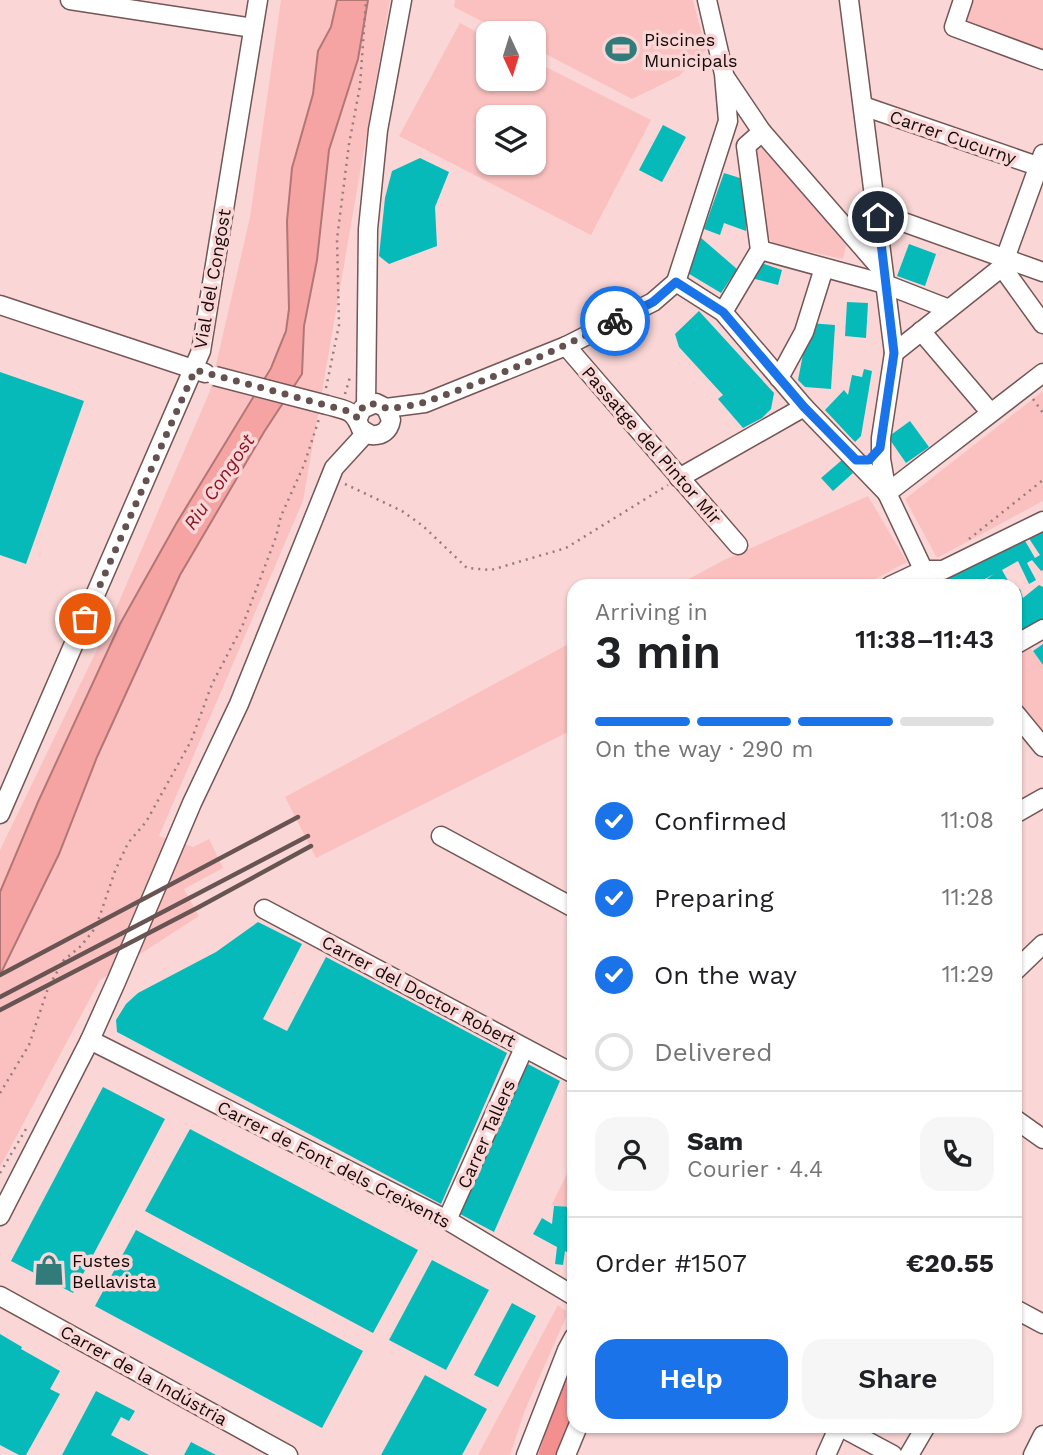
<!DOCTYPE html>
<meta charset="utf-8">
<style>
body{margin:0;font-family:"Work Sans",sans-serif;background:#f6f6f6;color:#202124;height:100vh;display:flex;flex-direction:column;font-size:26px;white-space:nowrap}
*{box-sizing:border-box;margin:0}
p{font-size:23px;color:#757577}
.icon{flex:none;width:38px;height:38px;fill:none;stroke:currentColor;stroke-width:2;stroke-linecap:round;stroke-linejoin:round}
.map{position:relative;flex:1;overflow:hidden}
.sheet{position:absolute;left:567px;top:579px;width:455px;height:854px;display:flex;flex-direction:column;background:#fff;border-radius:21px;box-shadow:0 2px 5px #0004}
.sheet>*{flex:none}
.needle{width:46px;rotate:176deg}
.controls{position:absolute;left:476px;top:21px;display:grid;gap:14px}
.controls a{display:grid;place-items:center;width:70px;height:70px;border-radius:14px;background:#fff;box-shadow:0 2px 5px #0004;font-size:35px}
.pin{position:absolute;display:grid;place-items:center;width:60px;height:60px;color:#fff;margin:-30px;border:4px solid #fff;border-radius:50%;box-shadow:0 2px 7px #0007}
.courier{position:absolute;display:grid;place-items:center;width:70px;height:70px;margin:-35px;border:5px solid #1a73e8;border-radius:50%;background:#fff;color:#222;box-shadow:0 2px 9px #0007}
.summary em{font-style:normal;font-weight:600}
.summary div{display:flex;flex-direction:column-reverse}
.summary{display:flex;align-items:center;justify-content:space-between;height:119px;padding:0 28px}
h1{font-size:46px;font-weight:600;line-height:52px}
.bar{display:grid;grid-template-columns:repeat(4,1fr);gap:10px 7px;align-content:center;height:84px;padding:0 28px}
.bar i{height:9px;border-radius:5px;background:#e0e0e0}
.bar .active{background:#1a73e8}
.bar p{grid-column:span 4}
.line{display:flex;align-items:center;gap:18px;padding:0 28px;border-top:2px solid #e0e0e0}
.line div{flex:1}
.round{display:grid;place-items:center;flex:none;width:74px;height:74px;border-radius:21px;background:#f6f6f6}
ol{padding:0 28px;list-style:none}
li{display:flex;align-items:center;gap:21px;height:77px}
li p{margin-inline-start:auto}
li .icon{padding:7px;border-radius:50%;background:#1a73e8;color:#fff;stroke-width:4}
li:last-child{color:#757577}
li i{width:38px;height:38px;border:4px solid #e0e0e0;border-radius:50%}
.cta{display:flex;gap:14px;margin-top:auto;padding:14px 28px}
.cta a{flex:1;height:80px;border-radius:21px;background:#1a73e8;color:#fff;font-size:28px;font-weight:600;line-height:80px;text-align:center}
.cta a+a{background:#f6f6f6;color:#202124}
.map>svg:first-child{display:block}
</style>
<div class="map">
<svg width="1043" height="1455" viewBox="0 0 1043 1455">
<rect width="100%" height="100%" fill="#fad7d6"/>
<!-- green -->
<g fill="#fac1c0" fill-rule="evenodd">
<polygon points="281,0 337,0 331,27 318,51 313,94 293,161 287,221 289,316 277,355 176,524 38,802 0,892 0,850 108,627 210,391 250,217"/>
<polygon points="368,0 390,0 303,501 159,836 193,847 209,839 223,868 184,889 199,916 100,980 0,1167 0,975 59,854 97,757 180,575 264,432 302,374 304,326 317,260 329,150 358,59"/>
<polygon points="455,0 693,0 706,50 679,76 632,99 534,48 534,33 505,33 454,7"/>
<polygon points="970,0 1043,0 1043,53 962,23"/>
<path d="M460,23L488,38V79H534V61L651,120L591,235L399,136ZM488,117H534V163H488Z"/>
<polygon points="762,142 848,238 843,259 774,244 765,233 752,148"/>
<polygon points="1043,391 1043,501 937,558 905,499"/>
<polygon points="868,496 907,562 862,586 676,586 724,560"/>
<polygon points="1023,638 1043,665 1043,730 1030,740 1015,723 1015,642"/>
<polygon points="574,641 574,729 316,858 285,797"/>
<polygon points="574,1160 574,1207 554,1206 552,1204"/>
<polygon points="558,1305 566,1311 566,1317 525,1410 510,1455 478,1455"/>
</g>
<!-- forest -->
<polygon fill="#f38f8f" points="574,1355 574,1411 556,1455 538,1455 569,1364"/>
<!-- water -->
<polygon fill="#f6a4a3" stroke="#b27675" stroke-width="2" points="337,0 368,0 358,59 329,150 317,260 304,326 302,374 264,432 180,575 97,757 59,854 0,975 0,892 38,802 120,624 176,524 271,368 286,331 289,309 287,221 292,168 313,94 318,51 331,27"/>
<!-- building -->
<g fill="#06baba">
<polygon points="663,125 686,137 662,182 639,170"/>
<polygon points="420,158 449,172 435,207 437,246 389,264 379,256 385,198 392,171"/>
<polygon points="724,173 740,178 747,221 746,231 724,223 720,235 704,229"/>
<polygon points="700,237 737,269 721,293 686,272"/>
<polygon points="909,244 936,254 925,286 897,276"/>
<polygon points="761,263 782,270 778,285 751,278"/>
<polygon points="847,302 868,303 866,338 845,336"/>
<polygon points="699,311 774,393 771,409 762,418 743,428 718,399 723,395 679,347 675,334"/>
<polygon points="809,323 835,325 831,389 805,387 798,380"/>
<polygon points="864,369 872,371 861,436 855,442 825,410 844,390 848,395 852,375 862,377"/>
<polygon points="0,372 84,401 26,564 0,555"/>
<polygon points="910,421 929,447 906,463 888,437"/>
<polygon points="842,460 853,473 833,491 821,478"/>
<polygon points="1043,529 1043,570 1041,571 1032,560 1027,563 1036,580 1029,584 1018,561 1002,570 1011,586 976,586 994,574 972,586 948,586 945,580 1024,539 1035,558 1040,555 1028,537"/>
<polygon points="1039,585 1043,587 1043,620 1015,635 1015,590 1020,589 1023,598"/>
<polygon points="1043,644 1043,665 1033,651"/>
<polygon points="258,922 302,944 263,1019 287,1031 326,957 507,1053 441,1204 117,1032 116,1020 126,1004 138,993 216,952"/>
<polygon points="526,1063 560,1081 494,1232 460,1214"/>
<polygon points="103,1087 165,1119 73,1293 11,1261"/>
<polygon points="190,1129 418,1250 373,1333 145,1211"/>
<polygon points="554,1206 574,1207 574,1256 565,1251 563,1265 555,1264 557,1247 533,1234 542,1218 552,1224"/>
<polygon points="136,1230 363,1351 322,1428 95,1306"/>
<polygon points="432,1260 489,1290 446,1370 389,1340"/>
<polygon points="512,1303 536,1316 498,1387 474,1375"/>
<polygon points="0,1334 22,1347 21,1349 60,1371 50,1389 60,1394 26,1455 19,1455 0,1445"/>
<polygon points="425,1375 487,1409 462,1455 381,1455"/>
<polygon points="96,1391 135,1411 129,1421 121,1417 111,1435 149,1455 62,1455"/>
<polygon points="191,1442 216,1455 184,1455"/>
</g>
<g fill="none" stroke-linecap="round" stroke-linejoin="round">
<defs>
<g id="minor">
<polyline points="70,0 253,28"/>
<polyline points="849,0 894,353 881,438 881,459 887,493 931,586"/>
<polyline points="963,0 954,27 1043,60"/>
<polyline points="725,77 762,132 883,271"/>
<polyline points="863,106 1043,168"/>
<polyline points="878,213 1043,272"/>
<polyline points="760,250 885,284 949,309"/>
<polyline points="1002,267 1043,324"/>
<polyline points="676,282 723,312 804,407 887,493"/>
<polyline points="676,282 728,121 724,74 707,0"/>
<polyline points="0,305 205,373"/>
<polyline points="723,312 760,250 746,146 762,132"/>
<polyline points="921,331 990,412"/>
<polyline points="566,346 738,545"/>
<polyline points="894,353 1002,267 1043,154"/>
<polyline points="779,378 804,332 824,268"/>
<path d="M327,405C348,411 353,409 361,429L371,435C382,436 389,431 391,420L386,408L376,403L362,409L358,418"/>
<polyline points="366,405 368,229 378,130 402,0"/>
<polyline points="386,408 425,403 566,346 653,302 676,282"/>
<polyline points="679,478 804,407"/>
<polyline points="887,493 1043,373"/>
<polyline points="890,586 924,570 943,570 1043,521"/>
<polyline points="1015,645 1043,629"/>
<polyline points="1015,713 1043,747"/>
<polyline points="0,814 201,351 258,0"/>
<polyline points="1015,814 1043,798"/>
<polyline points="441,836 574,908"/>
<polyline points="264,909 574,1074"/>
<polyline points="1015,971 1043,944"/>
<polyline points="90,1040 447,1220 574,1296"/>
<polyline points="1015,1119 1043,1139"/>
<polyline points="0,1216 90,1040 116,982 192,803 239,704 334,468 366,433"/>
<polyline points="447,1220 524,1048"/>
<polyline points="0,1296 288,1455"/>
<polyline points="1015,1309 1043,1324"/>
<polyline points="839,1426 893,1455"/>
<polyline points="526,1455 567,1350 574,1337"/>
<polyline points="566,1455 578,1426"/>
<polyline points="826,1455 839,1426"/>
<polyline points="909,1455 926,1426"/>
<polyline points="1033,1455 1043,1435"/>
</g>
</defs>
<!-- minor casing -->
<use href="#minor" stroke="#735655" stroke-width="21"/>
<!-- path -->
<g stroke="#947c7b" stroke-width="2.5" stroke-dasharray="2 5" stroke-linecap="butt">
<polyline points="326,388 339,325 337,239 349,144 360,86 366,0"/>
<polyline points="345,394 350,377"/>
<polyline points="1033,399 1043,413"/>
<polyline points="345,484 402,511 423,526 467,568 491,570 566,548 668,485"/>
<polyline points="969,539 1043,480"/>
<polyline points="0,1093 29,1045 48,988 63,961 81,946 96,927 115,871 128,843 146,822 191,741 212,684 242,627 276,537 281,516 304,465 319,419"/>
<polyline points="0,1173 26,1129"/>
</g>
<!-- minor -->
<use href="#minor" stroke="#fff" stroke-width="18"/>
<!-- rail -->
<g stroke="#675453" stroke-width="4.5">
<polyline points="0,975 298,817"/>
<polyline points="0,997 308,836"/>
<polyline points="0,1010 199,907 311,846"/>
</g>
<defs>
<polyline id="minor-bridge" points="215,376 327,405"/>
</defs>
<!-- minor-bridge casing -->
<use href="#minor-bridge" stroke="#735655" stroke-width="21" stroke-linecap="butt"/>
<!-- minor-bridge -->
<use href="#minor-bridge" stroke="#fff" stroke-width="18"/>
</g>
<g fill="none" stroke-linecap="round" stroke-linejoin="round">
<!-- done -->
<path stroke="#645251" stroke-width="7" stroke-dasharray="0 12.6" d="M85,619L195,370L348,411L358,418C364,397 373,404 386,408C393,409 421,404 428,401C492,379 555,351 615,321"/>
<!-- route -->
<polyline stroke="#1a73e8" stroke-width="9" points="615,321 653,302 676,282 723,312 804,407 856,460 869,460 880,448 894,353 878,217"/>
</g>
<!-- icons -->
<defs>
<symbol id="stadium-bare" viewBox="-9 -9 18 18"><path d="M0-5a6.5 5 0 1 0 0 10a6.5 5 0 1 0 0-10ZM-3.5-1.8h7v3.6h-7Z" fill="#327b7b" stroke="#fad7d6" stroke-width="2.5" paint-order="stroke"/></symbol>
<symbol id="shop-bare" viewBox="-9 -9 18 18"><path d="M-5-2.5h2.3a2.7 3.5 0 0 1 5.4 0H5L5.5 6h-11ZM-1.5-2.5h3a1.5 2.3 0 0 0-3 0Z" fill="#327b7b" stroke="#fad7d6" stroke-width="2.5" paint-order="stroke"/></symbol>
</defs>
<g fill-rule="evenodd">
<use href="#stadium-bare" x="599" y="27" width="44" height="44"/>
<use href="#shop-bare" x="27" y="1248" width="44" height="44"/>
</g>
<g text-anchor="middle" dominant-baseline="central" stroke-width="7" stroke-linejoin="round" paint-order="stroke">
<!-- poi labels -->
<g font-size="18" fill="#140a09" stroke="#fad7d6" text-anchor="start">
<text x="644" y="39">Piscines<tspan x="644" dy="21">Municipals</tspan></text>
<text x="72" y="1260">Fustes<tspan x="72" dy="21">Bellavista</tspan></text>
</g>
<!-- street labels -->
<g font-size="18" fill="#140a09" stroke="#fad7d6">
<text transform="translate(953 137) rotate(19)">Carrer Cucurny</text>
<text transform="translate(212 279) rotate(-80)">Vial del Congost</text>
<text transform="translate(652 445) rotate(49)">Passatge del Pintor Mir</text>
<text transform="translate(419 991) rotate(28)">Carrer del Doctor Robert</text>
<text transform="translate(486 1134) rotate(-66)">Carrer Tallers</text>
<text transform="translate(334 1164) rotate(27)">Carrer de Font dels Creixents</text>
<text transform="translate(144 1375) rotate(29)">Carrer de la Indústria</text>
</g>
<!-- water labels -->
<g font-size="19" font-style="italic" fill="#8c1526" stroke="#fad7d6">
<text transform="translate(219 482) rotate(-56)">Riu Congost</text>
</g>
</g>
</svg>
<div class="controls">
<a><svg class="needle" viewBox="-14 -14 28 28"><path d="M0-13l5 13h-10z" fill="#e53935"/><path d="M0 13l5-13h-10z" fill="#757577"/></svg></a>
<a><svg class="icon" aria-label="layers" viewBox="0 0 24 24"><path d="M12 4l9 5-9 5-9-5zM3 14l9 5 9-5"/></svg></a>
</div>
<div class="pin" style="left:85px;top:619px;background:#ea580c"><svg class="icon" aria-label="bag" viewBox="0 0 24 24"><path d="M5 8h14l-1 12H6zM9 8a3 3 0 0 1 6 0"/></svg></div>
<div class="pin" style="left:878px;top:217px;background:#1f2937"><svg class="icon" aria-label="home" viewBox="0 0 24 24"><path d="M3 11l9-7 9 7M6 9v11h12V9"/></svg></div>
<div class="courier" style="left:615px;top:321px"><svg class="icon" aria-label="bike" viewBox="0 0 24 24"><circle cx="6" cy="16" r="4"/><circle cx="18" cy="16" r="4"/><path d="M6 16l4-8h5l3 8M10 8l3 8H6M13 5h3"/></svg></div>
<section class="sheet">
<div class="summary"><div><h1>3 min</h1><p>Arriving in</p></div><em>11:38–11:43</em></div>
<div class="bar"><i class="active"></i><i class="active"></i><i class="active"></i><i></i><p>On the way · 290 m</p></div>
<ol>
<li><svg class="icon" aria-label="check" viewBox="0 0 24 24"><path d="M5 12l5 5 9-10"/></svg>Confirmed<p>11:08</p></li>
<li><svg class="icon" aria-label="check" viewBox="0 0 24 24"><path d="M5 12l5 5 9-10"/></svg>Preparing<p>11:28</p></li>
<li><svg class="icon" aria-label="check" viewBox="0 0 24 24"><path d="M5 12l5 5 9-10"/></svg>On the way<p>11:29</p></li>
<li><i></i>Delivered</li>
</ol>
<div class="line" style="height:126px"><a class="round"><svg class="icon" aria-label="person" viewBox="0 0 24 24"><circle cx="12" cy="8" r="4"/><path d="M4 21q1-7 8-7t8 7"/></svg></a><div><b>Sam</b><p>Courier · 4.4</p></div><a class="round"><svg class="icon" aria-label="phone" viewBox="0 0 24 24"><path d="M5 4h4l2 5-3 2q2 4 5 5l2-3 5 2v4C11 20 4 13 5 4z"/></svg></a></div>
<div class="line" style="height:91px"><div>Order #1507</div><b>€20.55</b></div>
<div class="cta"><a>Help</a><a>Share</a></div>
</section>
</div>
